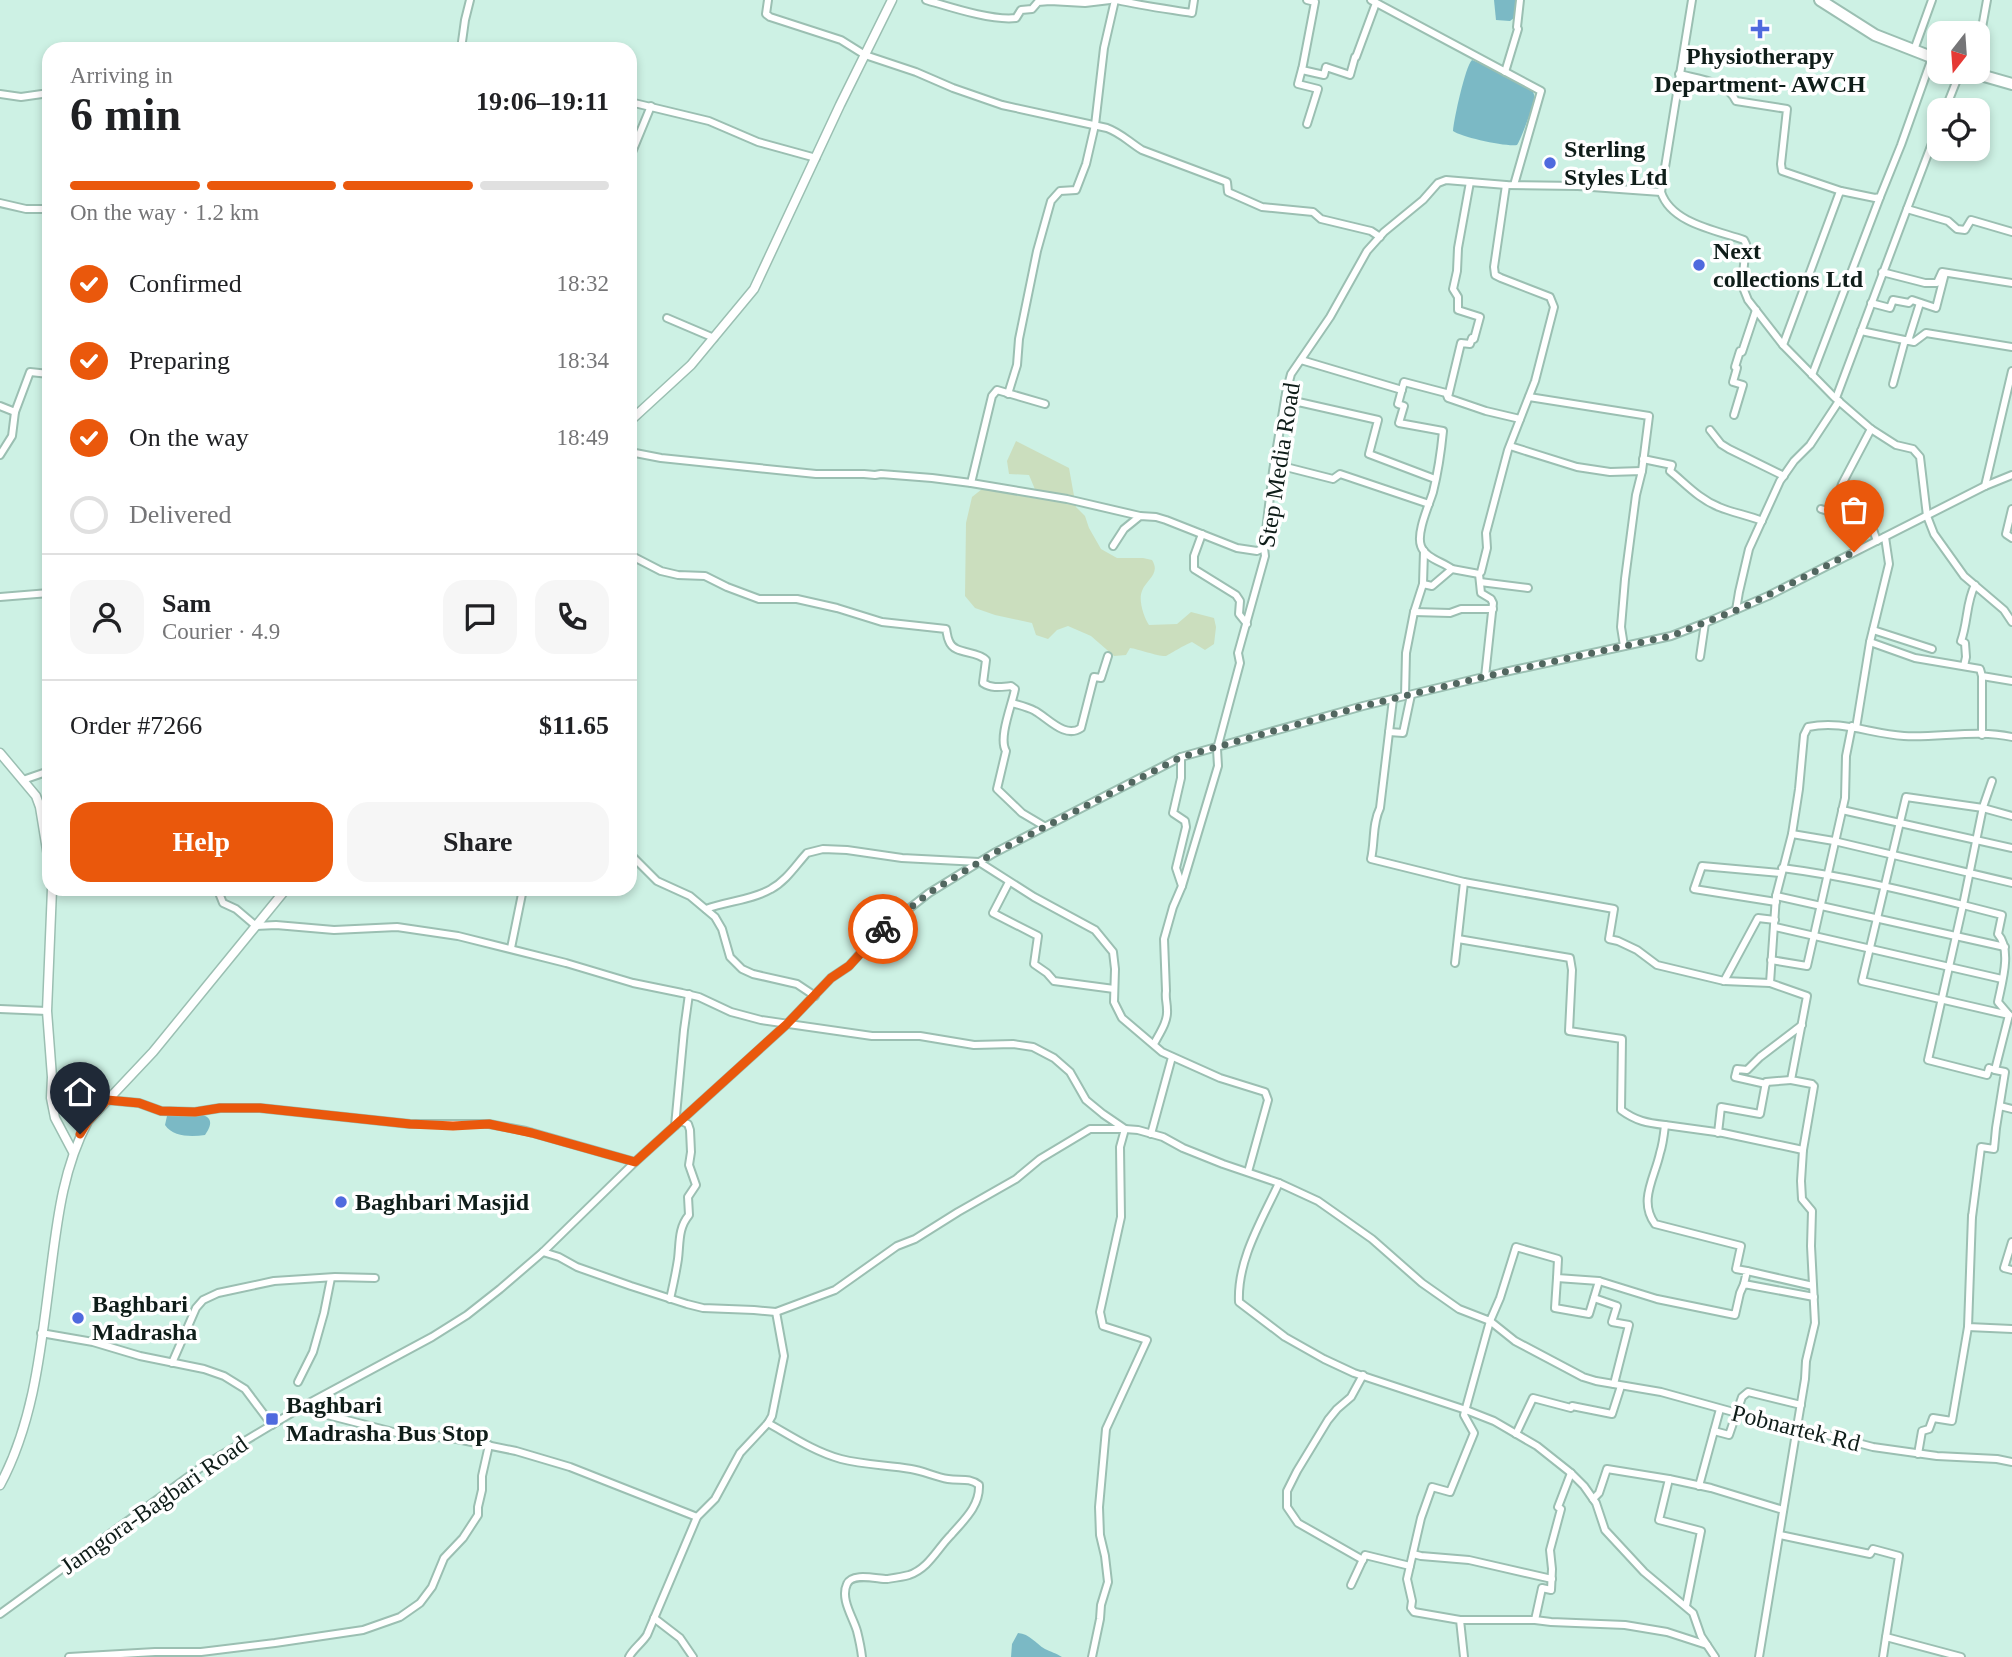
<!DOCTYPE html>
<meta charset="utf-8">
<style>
body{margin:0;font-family:"Times New Roman",serif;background:#f6f6f6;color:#202124;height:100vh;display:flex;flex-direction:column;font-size:26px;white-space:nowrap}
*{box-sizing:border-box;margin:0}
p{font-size:23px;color:#757577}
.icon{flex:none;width:38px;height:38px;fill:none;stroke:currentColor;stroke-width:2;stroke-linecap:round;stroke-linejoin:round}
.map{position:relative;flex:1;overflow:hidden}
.drawer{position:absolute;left:42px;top:42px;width:595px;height:854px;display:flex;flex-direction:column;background:#fff;border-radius:21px;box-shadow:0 4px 10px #0003}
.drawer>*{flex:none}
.needle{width:46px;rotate:197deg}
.tools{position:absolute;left:1927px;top:21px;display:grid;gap:14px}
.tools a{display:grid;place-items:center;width:63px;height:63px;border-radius:14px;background:#fff;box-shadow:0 4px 10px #0003;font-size:35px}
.pin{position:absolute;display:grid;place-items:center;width:60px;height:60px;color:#fff;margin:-72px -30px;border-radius:50% 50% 50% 0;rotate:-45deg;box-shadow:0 0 7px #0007}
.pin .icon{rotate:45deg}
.courier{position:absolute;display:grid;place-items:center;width:70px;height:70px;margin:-35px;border:5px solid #ea580c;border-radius:50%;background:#fff;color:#222;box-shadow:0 2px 9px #0007}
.head em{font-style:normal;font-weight:600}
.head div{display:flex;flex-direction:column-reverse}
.head{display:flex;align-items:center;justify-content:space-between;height:119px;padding:0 28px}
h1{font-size:46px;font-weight:600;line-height:52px}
.bar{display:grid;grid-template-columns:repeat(4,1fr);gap:10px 7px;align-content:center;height:84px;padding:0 28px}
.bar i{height:9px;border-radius:5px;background:#e0e0e0}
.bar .on{background:#ea580c}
.bar p{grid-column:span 4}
.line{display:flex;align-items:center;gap:18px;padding:0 28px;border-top:2px solid #e0e0e0}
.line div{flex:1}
.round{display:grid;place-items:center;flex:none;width:74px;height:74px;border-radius:21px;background:#f6f6f6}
ol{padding:0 28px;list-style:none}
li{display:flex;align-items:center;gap:21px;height:77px}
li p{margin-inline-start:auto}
li .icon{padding:7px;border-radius:50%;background:#ea580c;color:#fff;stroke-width:4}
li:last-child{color:#757577}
li i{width:38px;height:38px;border:4px solid #e0e0e0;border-radius:50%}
.action{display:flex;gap:14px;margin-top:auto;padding:14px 28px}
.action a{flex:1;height:80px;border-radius:21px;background:#ea580c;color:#fff;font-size:28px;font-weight:600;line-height:80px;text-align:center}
.action a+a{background:#f6f6f6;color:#202124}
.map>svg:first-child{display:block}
</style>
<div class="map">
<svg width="2012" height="1657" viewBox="0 0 2012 1657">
<rect width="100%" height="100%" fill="#cdf1e4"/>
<!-- green -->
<path fill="#cbdebe" d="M1016,441L1069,468L1076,507L1085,516L1089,528L1101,549L1117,558H1143L1152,560C1161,574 1146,580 1142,591C1138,600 1144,618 1149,625L1177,624L1191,612L1214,618L1216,627L1214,644L1205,650L1192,642C1186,644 1168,655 1166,656C1160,657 1138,649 1130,648L1126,655L1114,656L1091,636L1068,626L1057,630L1048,639L1036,635L1032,623L995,615L975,608L965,596L966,523L972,497L982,489L1039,499L1029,475L1009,474L1007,461Z"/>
<!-- water -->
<g fill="#7bb9c5">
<polygon points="1494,0 1517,0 1514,18 1510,21 1496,20"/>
<path d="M1472,60L1495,69L1532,89C1534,95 1535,95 1534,101C1533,107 1520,141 1517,145C1506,147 1461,137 1453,131C1454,119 1465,67 1472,60Z"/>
<path d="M175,1113C190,1114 223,1110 205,1135C191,1137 173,1137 165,1125L167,1116Z"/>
<path d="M1018,1633C1030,1634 1035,1643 1045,1649C1051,1652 1056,1653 1062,1657H1011L1012,1644Z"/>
</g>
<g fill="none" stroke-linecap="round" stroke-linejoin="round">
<defs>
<g id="street">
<path d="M768,0L766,14L770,17L841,40L865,55L916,72L953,88L1002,105L1107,128C1121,133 1129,142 1142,150L1227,182L1228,192L1262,207L1313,212L1321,219L1371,231L1380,237"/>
<path d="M926,0C950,7 992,21 1016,18L1021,10L1032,9L1038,2L1050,1L1085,3L1110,0"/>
<path d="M1117,0C1142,6 1167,9 1192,13L1194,0"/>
<polyline points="1307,0 1315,2 1302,70 1324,75 1326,67 1350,75 1355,57 1356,57 1376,3"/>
<polyline points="1371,0 1541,91 1514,185"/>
<polyline points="461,49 465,20 470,0"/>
<polyline points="1914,50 1932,0"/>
<polyline points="1978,50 1987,0"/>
<polyline points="1302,69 1298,84 1318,89 1307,124"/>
<polyline points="1505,72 1518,29 1517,27 1520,0"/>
<path d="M1679,74C1698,79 1727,81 1736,101L1787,109L1781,164L1782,171L1841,191"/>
<polyline points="0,94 21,97 49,93"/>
<polyline points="630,102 709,121 758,142 816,158"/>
<polyline points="1945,110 1960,72"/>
<polyline points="1939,125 1907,209 1948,221 1957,229 1965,230 1971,220 2012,232"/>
<polyline points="630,157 651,106"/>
<path d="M1661,192C1671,223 1715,230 1744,240L1746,244L1742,285L1748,300L1783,345L1839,194L1841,191L1875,198L1880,197L1901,145L1932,58"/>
<polyline points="0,203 26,209 49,209"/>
<polyline points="1882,272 1925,283 1937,283 1942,272 2012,283"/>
<polyline points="1871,303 1890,308 1893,300 1909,303 1912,300 1936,308 1945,273"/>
<polyline points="667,318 714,338"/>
<polyline points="1861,331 1914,342 1926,333 2012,347"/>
<polyline points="1908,341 1920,303"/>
<polyline points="1783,345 1834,397 1871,429 1896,445 1913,449 1920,457 1927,516 1934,534 1964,576 2004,610 2012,622"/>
<polyline points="1301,360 1402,390"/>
<polyline points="1812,375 1880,197"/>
<polyline points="1893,384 1905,340"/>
<polyline points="1008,394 1017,365 1019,339 1037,251 1051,201 1060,191 1076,190 1086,164 1095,125 1104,48 1115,0"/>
<polyline points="1448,397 1461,343 1470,344 1472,338 1474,339 1480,317 1458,310 1458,297 1453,289 1457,271 1458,248 1470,182"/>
<polyline points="1529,397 1649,416 1642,471"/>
<polyline points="1836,398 1907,209"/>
<polyline points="1285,399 1378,420 1369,454 1435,479"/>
<polyline points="0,406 15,412 30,372 49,374"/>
<polyline points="1734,415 1743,385 1733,382 1737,368 1735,367 1740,351 1742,352 1756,310"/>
<polyline points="1710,430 1721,444 1729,449 1784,476"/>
<polyline points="1510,446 1577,467 1610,472 1642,471 1636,495 1625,579 1621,627 1624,646"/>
<polyline points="630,452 661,458 816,474 864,474 875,475 881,474 932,478 971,483 1067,499 1140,516"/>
<polyline points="0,455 12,436 15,412"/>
<path d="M1643,459L1672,465L1670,471C1686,484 1699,499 1719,507C1733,513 1748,515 1762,521"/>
<polyline points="1274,464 1333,479 1340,474 1429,504"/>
<polyline points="971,483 992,396 997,390 1045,404"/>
<polyline points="1985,486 2012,371"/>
<polyline points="1821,509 1871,524 1877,541"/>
<polyline points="2012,509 2006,534 2012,538"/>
<polyline points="1833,513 1842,484 1871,429"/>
<polyline points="1202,534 1194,556 1194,569 1236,595 1240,601 1239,614 1247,624"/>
<polyline points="1113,546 1124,529 1140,516 1156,517 1166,520 1237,548 1257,551 1264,548"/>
<path d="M630,555L661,571L678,575L705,576L727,587L759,599H797L837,608L882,622L946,629C947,633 947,637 949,641C954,655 976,650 986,660L983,683C992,689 1001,687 1011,686L1015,689C1012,705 998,738 1006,751L997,789L1022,813L1044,826"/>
<path d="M1452,569C1443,562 1425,558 1421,546C1416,533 1429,505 1433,492C1438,472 1441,452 1443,431L1399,423L1404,406L1398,404L1404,382L1446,393L1448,398L1486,411L1520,419"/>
<polyline points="1479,574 1481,593 1491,599 1493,603 1485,677"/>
<polyline points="1480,582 1528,588"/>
<polyline points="1423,584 1424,551"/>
<polyline points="0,597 49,593"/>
<polyline points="1736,610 1739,592 1749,549 1780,481 1794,461 1810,445 1839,401"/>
<polyline points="1414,612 1450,613 1461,609 1493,609"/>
<polyline points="1873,630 1932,649"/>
<polyline points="1870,642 1915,658 1980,669 1982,676 2012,681"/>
<polyline points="1700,657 1705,623"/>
<path d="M1964,666L1966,657L1965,643L1961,641C1968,622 1966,602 1975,585"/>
<polyline points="1405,696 1406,653 1414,612 1423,584 1432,586 1452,569 1479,574 1481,572 1487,548 1486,533 1508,450 1535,381 1554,307 1550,297 1501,278 1495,275 1494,267 1506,185"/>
<path d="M1393,699L1380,808C1372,824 1375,842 1371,859L1464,882L1455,963"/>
<path d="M1012,703C1019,705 1028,707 1035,711C1048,718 1065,739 1081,728L1094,677L1101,678L1108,656"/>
<polyline points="1856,728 1870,642 1889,564 1885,537"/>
<polyline points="1389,732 1403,733 1411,695"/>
<polyline points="1982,735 1982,676"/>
<polyline points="23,780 49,771"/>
<polyline points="1842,810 2012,848"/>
<polyline points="1792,834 1834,841 2012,883"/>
<polyline points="630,854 657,881 690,896 715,917 722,929 730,957 742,969 753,974 797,984 815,996"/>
<path d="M1782,868C1844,876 1903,890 1963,905L1928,1060L1987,1075L1989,1068L1995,1070"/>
<polyline points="1009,882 993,913 1038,936 1034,964 1047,973 1054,981 1114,989"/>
<polyline points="1464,882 1614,909 1609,939 1618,941 1637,950 1657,965 1724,981 1770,983"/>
<polyline points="1182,886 1218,766 1217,749 1240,663 1238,653 1265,556 1264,548 1273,471 1286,393 1291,374 1330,317 1367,251 1384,232 1423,200 1438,183 1446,180 1506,185 1578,186 1661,192 1692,0"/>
<polyline points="215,889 219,893 223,903 236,909 256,926 276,925 334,930 397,927 458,936 566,963 633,983 682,993 699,997 731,1012 761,1020 872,1036 920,1036 974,1045 1013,1044 1033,1047 1054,1058 1070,1072 1086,1100 1103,1114 1125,1129 1120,1147 1121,1217 1100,1312 1103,1326 1147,1340 1106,1429 1099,1507 1100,1535 1105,1556 1108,1582 1101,1605 1100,1619 1092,1657"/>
<polyline points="1776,896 2005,947"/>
<polyline points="1776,902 1694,889 1702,866 1781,873"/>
<path d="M706,909C728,901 752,900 771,889C786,881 796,865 807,853L823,849L847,850L902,858L979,862L1034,897L1095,930L1113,952L1115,969L1114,1002L1122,1018L1162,1052L1220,1078L1265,1092L1268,1100L1248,1172"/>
<polyline points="1775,927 2002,979"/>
<path d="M1458,939L1570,958L1572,970L1569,1031L1622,1039L1621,1110C1636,1121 1647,1123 1665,1125"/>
<polyline points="511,948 523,889"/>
<polyline points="1771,960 1807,966 1845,798 1846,756 1852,726"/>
<polyline points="1724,981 1758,918 1775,920"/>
<polyline points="0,1009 47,1011"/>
<polyline points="2009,1015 1862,981 1906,797 1983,808 2012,816"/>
<path d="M1154,1044C1159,1034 1168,1022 1167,1010C1167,1002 1165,999 1166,991L1164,939L1173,907L1182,886L1176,868L1186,827L1185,821L1173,813L1181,778V757"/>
<polyline points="1766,1084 1735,1077 1737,1069 1747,1070 1760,1057 1802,1025"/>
<polyline points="107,1100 139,1103 161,1111 195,1112 220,1108 260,1108 410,1124 489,1124 526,1131 635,1162"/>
<polyline points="2000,1106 2012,1109"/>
<polyline points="675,1126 684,1030 689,994"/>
<polyline points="1718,1133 1721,1107 1760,1114 1766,1082 1791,1080"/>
<polyline points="1151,1134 1172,1057"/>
<path d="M1279,1183C1262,1220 1237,1260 1239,1302L1285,1337L1324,1359L1354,1373L1466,1410L1494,1421L1537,1446L1571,1473L1584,1486L1596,1503L1605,1530L1644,1572L1693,1613L1701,1636L1715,1657"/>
<polyline points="1972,1216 1968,1327 2012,1329"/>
<path d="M1972,1217L1981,1147L1994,1149L1996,1128L2005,1072L1995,1070L2009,1015L1998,1002C2002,982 2012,950 1998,934L2002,915L1963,905L1983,807L1992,781"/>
<polyline points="2012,1242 2004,1268 2012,1270"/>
<polyline points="543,1252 559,1257 577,1267 631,1286 687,1304 703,1308 754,1310 776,1312 835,1290 897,1246 915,1239 958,1212 1016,1179 1040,1159 1090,1129 1125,1129 1138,1130 1163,1137 1183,1148 1223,1164 1279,1183 1318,1201 1372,1239 1422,1283 1459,1309 1490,1321 1500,1298 1516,1247 1558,1259 1557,1278 1599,1281 1657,1299 1735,1315 1740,1293 1744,1284 1814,1297"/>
<polyline points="1747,1271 1813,1286"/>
<polyline points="1557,1278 1555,1308 1589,1314 1599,1281"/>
<path d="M1744,1284L1747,1271L1736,1269L1741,1246L1655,1224C1638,1201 1655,1177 1660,1153C1663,1144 1664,1134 1665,1125L1723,1133L1803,1150"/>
<polyline points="1594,1298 1617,1306 1612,1322 1629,1325 1614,1384"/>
<path d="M670,1299C673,1286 676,1272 678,1259C680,1243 678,1228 689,1215L688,1197L696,1185L689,1165L691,1152L690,1130L688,1124L681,1121"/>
<polyline points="41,1333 93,1342 140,1356 204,1369 224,1376 245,1389 272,1425"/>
<polyline points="172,1363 196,1308 203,1300 218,1293 274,1281 335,1277 375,1278"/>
<polyline points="1363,1375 1351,1397 1337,1409 1328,1420 1297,1471 1287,1491 1287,1507 1298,1523 1363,1560"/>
<polyline points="298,1382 313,1352 324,1313 331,1278"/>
<polyline points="300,1408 397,1433 457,1439 516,1451 570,1467 697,1517"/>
<path d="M768,1423C791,1436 815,1452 841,1459C864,1465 888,1465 911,1469C924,1471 935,1477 948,1479C960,1481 969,1477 979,1485C980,1506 964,1520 951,1535C937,1549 929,1568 909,1575C902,1577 894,1578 887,1579C877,1579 852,1572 847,1584C840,1599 853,1617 857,1631C859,1639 861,1648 862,1657"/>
<polyline points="1714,1431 1729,1435 1742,1397 1748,1392 1801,1405"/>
<polyline points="1516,1434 1533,1398 1571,1408 1572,1406 1612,1414 1621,1386"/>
<polyline points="1918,1454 1922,1431 1929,1429 1933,1418 1952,1421 1968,1327"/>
<polyline points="1571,1473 1558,1507 1561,1509 1550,1550 1552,1569 1551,1590 1542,1588 1535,1620 1551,1622 1625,1625 1667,1632 1707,1645"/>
<polyline points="1669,1479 1711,1488 1783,1510"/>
<polyline points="1699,1486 1720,1409"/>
<polyline points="1593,1499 1599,1493 1607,1469 1669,1479 1659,1520 1701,1531 1686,1606"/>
<polyline points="1780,1535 1870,1554 1873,1549 1899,1556 1886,1637"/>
<polyline points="1413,1554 1421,1556 1469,1560 1552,1579"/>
<polyline points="1351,1585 1365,1555 1410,1566"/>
<polyline points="0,1614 203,1466 300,1408 432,1337 467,1315 500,1289 543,1252 635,1162 787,1024 831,978 849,966 879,932 929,893 994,853 1181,757 1363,706 1500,673 1671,636 1705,623 1768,596 1985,486 2012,475"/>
<polyline points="654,1618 680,1638 693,1657"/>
<polyline points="1460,1620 1535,1620"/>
<polyline points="69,1657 155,1652 201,1652 275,1643 363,1630 400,1617 420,1603 432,1587 444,1558 463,1538 478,1515 478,1507 482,1490 482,1476 489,1445"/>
<path d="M629,1657C633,1649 642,1643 647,1635L697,1517L715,1499L740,1453L768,1423L772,1416L784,1356L776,1312"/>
<polyline points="1464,1657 1460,1620 1414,1612 1411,1608 1412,1601 1407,1579 1421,1518 1432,1487 1450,1492 1474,1433 1464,1415 1490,1321 1515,1341 1583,1377 1596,1381 1661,1392 1766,1421 1797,1427 1873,1447 1937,1456 1997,1459 2012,1462"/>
<path d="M1759,1657L1797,1427L1805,1379L1806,1361L1815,1323L1811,1246L1812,1211L1802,1199L1801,1181L1803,1150L1814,1086L1812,1084L1791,1080L1807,996L1770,983L1776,896L1792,834L1799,789L1804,735L1808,727C1843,720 1870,734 1904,736C1939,738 1977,729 2012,737"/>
<polyline points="1883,1657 1886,1637 1961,1657"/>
</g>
<g id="secondary">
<polyline points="630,421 691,365 754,289 840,105 892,0"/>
<polyline points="0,753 36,796 40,807 49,862"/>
<polyline points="52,889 47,1011 52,1077 51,1098 55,1118 73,1152"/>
<path d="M0,1485C34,1422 41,1347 50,1277C57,1223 62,1170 88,1121L153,1052L286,889"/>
</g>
<g id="highway">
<polyline points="1820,0 1875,35 1939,60"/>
<polyline points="1970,72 2012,84"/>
</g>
</defs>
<!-- street casing -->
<use href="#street" stroke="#9bbfb2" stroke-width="10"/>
<!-- secondary casing -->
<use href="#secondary" stroke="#9bbfb2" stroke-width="11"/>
<!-- highway casing -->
<use href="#highway" stroke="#9bbfb2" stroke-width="14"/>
<!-- street -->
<use href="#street" stroke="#fff" stroke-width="6"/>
<!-- secondary -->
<use href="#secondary" stroke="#fff" stroke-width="8"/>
<!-- highway -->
<use href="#highway" stroke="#fff" stroke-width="10"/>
</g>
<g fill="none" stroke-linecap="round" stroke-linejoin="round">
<!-- done -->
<polyline stroke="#526760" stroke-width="7" stroke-dasharray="0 12.6" points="883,929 929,893 994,853 1181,757 1363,706 1500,673 1671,636 1744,607 1854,552"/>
<!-- route -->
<polyline stroke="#ea580c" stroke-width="9" points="80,1134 88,1121 107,1100 139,1103 161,1111 195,1112 220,1108 260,1108 410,1124 453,1126 489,1124 532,1133 635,1162 787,1024 831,978 849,966 883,929"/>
</g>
<!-- markers -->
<g fill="#4f6ade" stroke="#fff" stroke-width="2.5">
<path d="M1756.5 18.5h7v7h7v7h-7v7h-7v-7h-7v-7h7z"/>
<circle cx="1550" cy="163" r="7"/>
<circle cx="1699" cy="265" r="7"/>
<circle cx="341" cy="1202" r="7"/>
<circle cx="78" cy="1318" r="7"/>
<rect x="265" y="1412" width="14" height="14" rx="3.5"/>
</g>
<g text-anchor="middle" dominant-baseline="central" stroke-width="7" stroke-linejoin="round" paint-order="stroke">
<!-- poi labels -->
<g font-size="24" font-weight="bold" fill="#0f1d19" stroke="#fff" text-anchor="start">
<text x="1760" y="56" text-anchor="middle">Physiotherapy<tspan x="1760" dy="28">Department- AWCH</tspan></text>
<text x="1564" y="149">Sterling<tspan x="1564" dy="28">Styles Ltd</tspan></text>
<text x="1713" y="251">Next<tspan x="1713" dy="28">collections Ltd</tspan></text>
<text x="355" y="1202">Baghbari Masjid</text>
<text x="92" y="1304">Baghbari<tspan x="92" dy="28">Madrasha</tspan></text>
<text x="286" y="1405">Baghbari<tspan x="286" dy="28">Madrasha Bus Stop</tspan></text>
</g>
<!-- street labels -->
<g font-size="24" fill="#0f1d19" stroke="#fff">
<text transform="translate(1279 465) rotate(-81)">Step Media Road</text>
<text transform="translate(1796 1428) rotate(14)">Pobnartek Rd</text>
<text transform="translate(154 1505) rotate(-35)">Jamgora-Bagbari Road</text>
</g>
</g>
</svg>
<div class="tools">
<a><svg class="needle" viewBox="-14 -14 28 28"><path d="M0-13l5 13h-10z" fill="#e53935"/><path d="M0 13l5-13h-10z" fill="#757577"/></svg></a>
<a><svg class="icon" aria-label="locate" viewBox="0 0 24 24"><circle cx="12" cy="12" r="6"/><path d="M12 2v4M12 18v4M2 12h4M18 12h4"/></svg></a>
</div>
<div class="pin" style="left:1854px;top:552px;background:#ea580c"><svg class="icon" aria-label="bag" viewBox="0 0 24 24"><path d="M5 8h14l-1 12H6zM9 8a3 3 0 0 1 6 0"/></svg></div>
<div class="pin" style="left:80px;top:1134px;background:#1f2937"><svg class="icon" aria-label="home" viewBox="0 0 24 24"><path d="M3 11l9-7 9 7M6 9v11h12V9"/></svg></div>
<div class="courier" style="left:883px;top:929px"><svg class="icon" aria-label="bike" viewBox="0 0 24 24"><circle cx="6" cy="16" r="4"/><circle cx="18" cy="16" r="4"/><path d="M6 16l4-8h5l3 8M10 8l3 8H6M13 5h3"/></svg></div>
<section class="drawer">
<div class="head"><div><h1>6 min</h1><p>Arriving in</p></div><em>19:06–19:11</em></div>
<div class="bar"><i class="on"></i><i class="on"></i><i class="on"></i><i></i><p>On the way · 1.2 km</p></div>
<ol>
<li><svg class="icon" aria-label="check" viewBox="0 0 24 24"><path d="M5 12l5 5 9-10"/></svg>Confirmed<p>18:32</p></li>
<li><svg class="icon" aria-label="check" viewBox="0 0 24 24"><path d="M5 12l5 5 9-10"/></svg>Preparing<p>18:34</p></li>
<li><svg class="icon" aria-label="check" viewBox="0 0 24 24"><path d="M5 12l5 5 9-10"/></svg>On the way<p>18:49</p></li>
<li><i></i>Delivered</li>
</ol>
<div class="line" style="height:126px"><a class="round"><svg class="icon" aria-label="person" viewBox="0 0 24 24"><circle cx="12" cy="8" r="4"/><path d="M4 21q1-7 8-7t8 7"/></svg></a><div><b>Sam</b><p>Courier · 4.9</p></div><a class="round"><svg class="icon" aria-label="chat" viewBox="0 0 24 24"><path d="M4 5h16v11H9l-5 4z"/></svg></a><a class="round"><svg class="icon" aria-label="phone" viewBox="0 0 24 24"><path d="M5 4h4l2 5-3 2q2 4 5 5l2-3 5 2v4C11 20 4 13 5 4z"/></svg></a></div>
<div class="line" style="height:91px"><div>Order #7266</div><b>$11.65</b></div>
<div class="action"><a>Help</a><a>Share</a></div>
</section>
</div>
